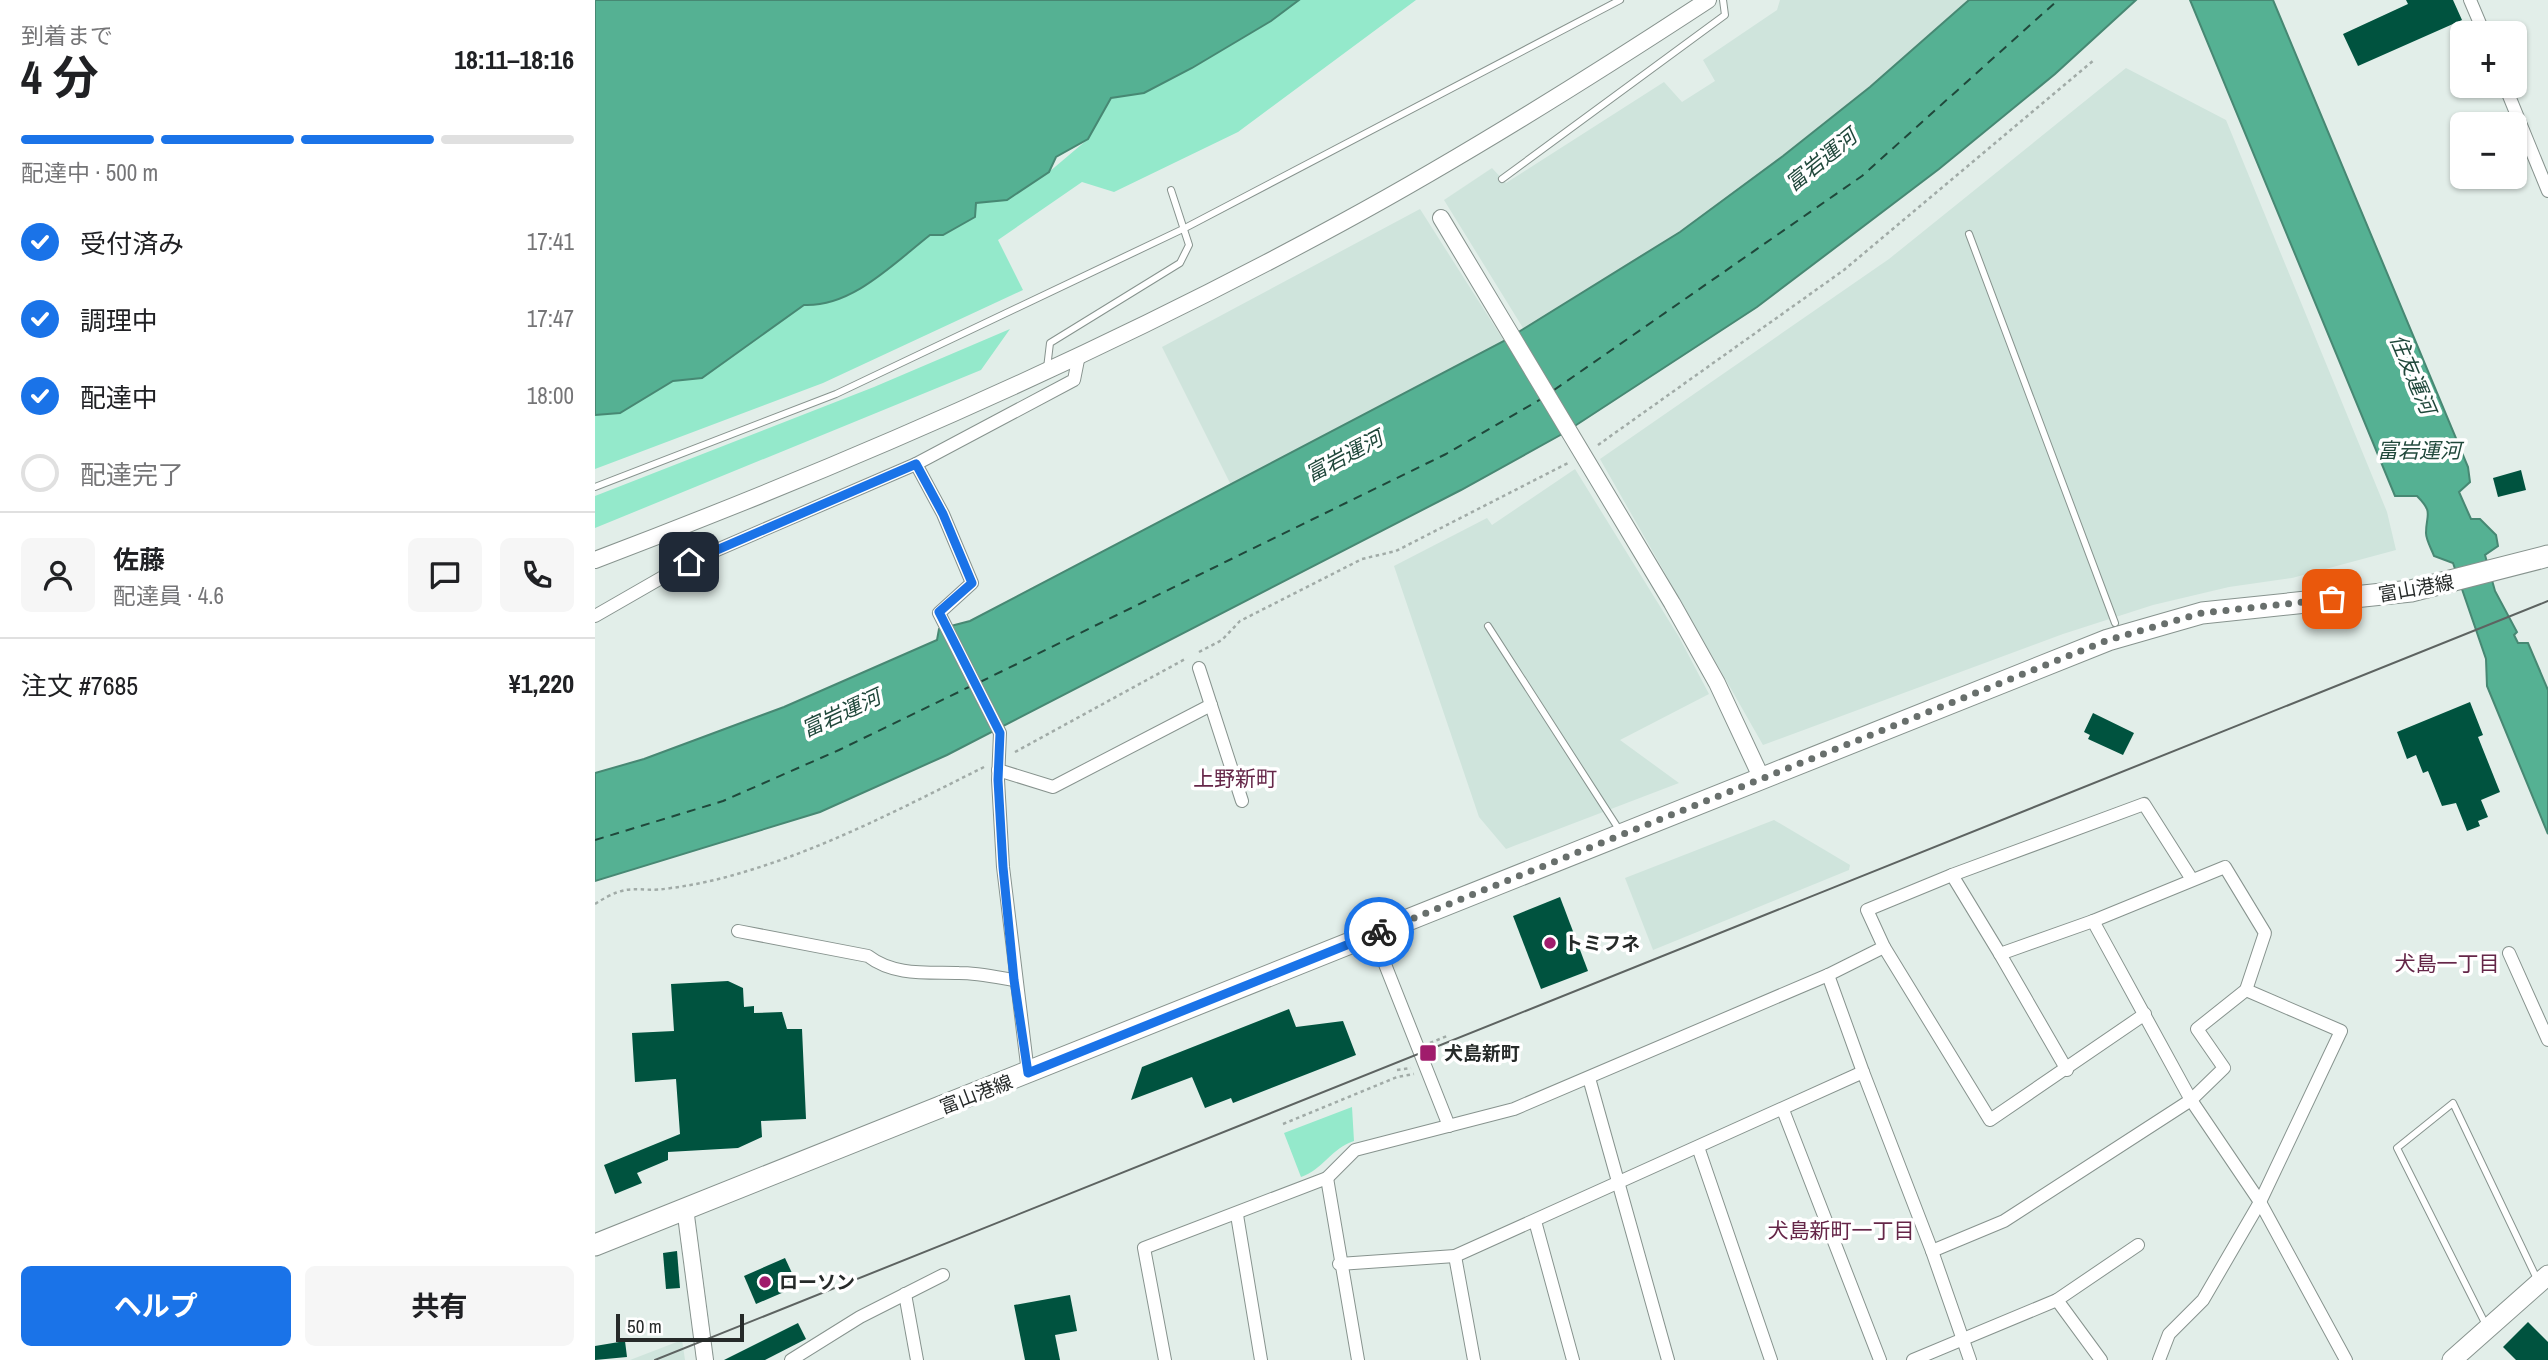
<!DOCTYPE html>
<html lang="ja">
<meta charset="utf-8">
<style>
body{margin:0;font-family:"Archivo Narrow","Noto Sans JP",sans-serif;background:#f6f6f6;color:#202124;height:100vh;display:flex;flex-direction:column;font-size:26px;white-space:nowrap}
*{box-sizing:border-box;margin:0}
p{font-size:23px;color:#757577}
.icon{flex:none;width:38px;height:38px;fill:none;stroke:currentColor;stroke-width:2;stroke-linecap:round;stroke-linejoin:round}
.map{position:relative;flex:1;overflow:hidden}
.sheet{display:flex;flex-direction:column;background:#fff;width:595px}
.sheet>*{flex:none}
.buttons{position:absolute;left:1855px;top:21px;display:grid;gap:14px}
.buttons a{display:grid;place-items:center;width:77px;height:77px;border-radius:10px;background:#fff;box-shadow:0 2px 5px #0004;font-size:35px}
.scale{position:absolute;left:21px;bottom:18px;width:128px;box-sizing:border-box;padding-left:7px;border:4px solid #262a29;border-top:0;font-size:19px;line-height:24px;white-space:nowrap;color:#262a29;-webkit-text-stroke:5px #fff;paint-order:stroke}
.pin{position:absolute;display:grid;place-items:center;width:60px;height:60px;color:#fff;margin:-30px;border-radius:14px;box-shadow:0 4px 10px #0006}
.courier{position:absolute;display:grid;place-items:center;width:70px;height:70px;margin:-35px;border:5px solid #1a73e8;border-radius:50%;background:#fff;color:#222;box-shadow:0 2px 9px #0007}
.summary em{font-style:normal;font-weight:700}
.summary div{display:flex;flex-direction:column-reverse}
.summary{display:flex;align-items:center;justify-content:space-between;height:119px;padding:0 21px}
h1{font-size:46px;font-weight:700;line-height:52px}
.bar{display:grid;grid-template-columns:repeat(4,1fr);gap:10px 7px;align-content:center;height:84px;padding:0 21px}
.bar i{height:9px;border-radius:5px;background:#e0e0e0}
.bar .selected{background:#1a73e8}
.bar p{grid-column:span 4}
.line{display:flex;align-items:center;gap:18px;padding:0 21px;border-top:2px solid #e0e0e0}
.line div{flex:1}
.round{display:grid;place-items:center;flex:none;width:74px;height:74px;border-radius:10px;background:#f6f6f6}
ol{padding:0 21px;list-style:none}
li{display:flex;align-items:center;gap:21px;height:77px}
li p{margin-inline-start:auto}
li .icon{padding:7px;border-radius:50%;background:#1a73e8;color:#fff;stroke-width:4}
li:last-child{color:#757577}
li i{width:38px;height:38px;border:4px solid #e0e0e0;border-radius:50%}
.action{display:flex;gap:14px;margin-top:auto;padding:14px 21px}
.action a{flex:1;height:80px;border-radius:10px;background:#1a73e8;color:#fff;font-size:28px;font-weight:700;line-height:80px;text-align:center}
.action a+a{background:#f6f6f6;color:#202124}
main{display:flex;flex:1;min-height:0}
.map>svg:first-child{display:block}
</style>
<main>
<section class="sheet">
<div class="summary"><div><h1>4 分</h1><p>到着まで</p></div><em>18:11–18:16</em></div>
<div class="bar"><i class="selected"></i><i class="selected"></i><i class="selected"></i><i></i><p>配達中 · 500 m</p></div>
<ol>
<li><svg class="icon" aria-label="check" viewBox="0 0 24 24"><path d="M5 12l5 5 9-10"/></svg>受付済み<p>17:41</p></li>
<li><svg class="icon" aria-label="check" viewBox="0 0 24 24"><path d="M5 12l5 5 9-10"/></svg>調理中<p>17:47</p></li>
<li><svg class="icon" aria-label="check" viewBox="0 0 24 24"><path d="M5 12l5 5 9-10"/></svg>配達中<p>18:00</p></li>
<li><i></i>配達完了</li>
</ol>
<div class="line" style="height:126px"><a class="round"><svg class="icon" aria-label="person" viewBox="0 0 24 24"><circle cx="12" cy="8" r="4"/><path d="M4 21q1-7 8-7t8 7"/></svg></a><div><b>佐藤</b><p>配達員 · 4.6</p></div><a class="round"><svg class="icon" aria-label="chat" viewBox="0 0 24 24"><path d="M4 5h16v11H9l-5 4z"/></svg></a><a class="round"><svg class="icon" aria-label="phone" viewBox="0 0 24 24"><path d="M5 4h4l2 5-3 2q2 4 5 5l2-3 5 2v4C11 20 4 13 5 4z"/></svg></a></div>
<div class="line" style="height:91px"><div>注文 #7685</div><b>¥1,220</b></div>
<div class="action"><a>ヘルプ</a><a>共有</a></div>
</section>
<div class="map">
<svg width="1953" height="1360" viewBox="0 0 1953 1360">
<rect width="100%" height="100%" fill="#e2eee9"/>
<!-- built -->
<g fill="#cfe4dc">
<polygon points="1185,0 1374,0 1275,87 1188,156 1085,232 928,328 849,200 897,168 911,183 1069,82 1087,102 1120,81 1108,60 1182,10"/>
<polygon points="1531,68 1631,120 1792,512 1801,550 1697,578 1634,587 1558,605 1468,634 1168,745 1005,459 1294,259"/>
<polygon points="825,209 909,341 636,485 567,347"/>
<polygon points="980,469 1084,637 1114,694 1025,740 1084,783 911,849 884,817 799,566 892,518 897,525"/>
<polygon points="1179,820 1255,865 1254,870 1058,950 1030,878"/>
<polygon points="87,1340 90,1360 35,1360"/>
</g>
<!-- green -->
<g fill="#94e9cb">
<path d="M704,0H821L643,132L519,192L487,182L403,240L428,290L228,383L0,469V415L25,413L78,381L107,378L209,305C257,308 299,263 335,235H348L380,203L412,200L454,172L493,139L516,98L549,93L597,68L676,21Z"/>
<polygon points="415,329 386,370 0,528 0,496 279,387"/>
<path d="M757,1107L759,1141C737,1148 727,1170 706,1177L689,1133Z"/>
</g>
<!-- water -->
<g fill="#55b193" stroke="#478873" stroke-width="2">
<path d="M0,0H704L676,21L597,68L549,93L516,98L493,139L461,157L454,172L412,200L381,203L380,217L348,235H335C298,264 257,307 209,305L107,378L78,381L25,413L0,415Z"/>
<polygon points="1374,0 1541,0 1460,74 1344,169 1162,307 969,433 866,490 352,755 225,812 0,881 0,773 49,759 189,707 342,640 344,629 375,621 909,341 1085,232 1188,156 1275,87"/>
<path d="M1595,0H1678L1873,467L1875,482L1864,492L1876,519H1885L1901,535L1903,546L1890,555L1900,591L1922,632L1919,635L1923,643H1933L1953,690V834L1892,686L1891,659L1858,563L1839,556C1837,550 1831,540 1831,533C1831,514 1839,513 1822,496H1800Z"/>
</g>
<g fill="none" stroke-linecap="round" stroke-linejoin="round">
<!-- ferry -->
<g stroke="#20483b" stroke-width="2" stroke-dasharray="9 7" stroke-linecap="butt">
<polyline points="959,390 1267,176 1463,0"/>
<polyline points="385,682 851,454 946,399"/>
<polyline points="0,840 128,801 244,750 374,687"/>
</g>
</g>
<!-- building -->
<g fill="#00533f">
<polygon points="1811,0 1858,0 1867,20 1763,66 1748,34 1813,4"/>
<polygon points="1926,470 1931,490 1903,497 1898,478"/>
<polygon points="1875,702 1888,735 1883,737 1905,792 1886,800 1893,817 1883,821 1885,826 1872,831 1861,803 1847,806 1833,771 1828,773 1821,755 1812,759 1802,732"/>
<polygon points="1498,713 1539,733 1528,755 1493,739 1495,735 1489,732"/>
<polygon points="965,897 993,971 946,989 918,916"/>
<polygon points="133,981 148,988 149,1007 159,1006 159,1013 187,1012 192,1029 207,1029 211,1119 166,1121 167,1137 143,1148 73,1152 73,1160 42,1173 47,1183 20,1194 9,1165 85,1134 81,1079 40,1082 37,1033 79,1031 76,984"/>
<polygon points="694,1009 701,1027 748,1021 761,1055 638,1103 636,1098 610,1108 597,1077 536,1100 547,1067"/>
<polygon points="82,1251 85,1288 71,1289 68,1253"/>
<polygon points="190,1258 203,1286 161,1304 149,1276"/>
<polygon points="475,1295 482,1331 460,1335 465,1360 430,1360 419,1305"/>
<polygon points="1933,1322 1953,1342 1953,1360 1921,1360 1908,1347"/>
<polygon points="203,1323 211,1339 170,1360 129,1360"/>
<polygon points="30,1341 32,1357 0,1360 0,1346"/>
</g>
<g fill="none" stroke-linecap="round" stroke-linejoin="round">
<defs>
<g id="service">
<polyline points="907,179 1130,15 1128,0"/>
<polyline points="1374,234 1520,623"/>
<polyline points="452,368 455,343 585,263 594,245 576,190"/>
<polyline points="0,487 241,394 590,228 1025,0"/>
<polyline points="893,626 1025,831"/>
<polyline points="1892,1327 1802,1148 1858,1103 1943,1281"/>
</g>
<g id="minor">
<polyline points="1875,0 1889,33"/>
<polyline points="1910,86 1953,191"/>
<polyline points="0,616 94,562 321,464"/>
<polyline points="604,668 647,801"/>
<polyline points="403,770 458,787 616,705"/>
<polyline points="1357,875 1549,804 1596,878"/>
<polyline points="1498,921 1630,867 1670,933 1651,990"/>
<path d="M143,931L273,956C299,976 332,972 364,973C382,973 401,977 419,980"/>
<polyline points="778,934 854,1126"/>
<polyline points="1289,947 1395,1120 1550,1014"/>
<polyline points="1914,953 1953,1040"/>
<polyline points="1405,954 1472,1070"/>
<polyline points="1233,975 1268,1072"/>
<polyline points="433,1073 408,867 403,780 405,733 344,613 377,583 348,514 321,464 479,380 484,355"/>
<polyline points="994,1078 1073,1360"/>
<polyline points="1188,1110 1285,1360"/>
<polyline points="1103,1147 1176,1360"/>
<polyline points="732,1178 760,1150 919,1109 1233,975 1289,947 1272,910 1357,875 1405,954 1498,921 1596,1100 1665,1202 1751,1360"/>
<polyline points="642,1215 666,1360"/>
<polyline points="940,1221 978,1360"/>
<polyline points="1337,1251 1409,1221 1596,1100 1629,1068 1602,1029 1651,990 1746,1031 1665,1202 1608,1300 1574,1334 1564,1360"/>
<polyline points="860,1256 879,1360"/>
<polyline points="744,1264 860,1256 1268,1072 1337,1251 1375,1360"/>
<polyline points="310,1294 322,1360"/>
<polyline points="1462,1300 1506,1360"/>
<polyline points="196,1360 265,1317 348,1275"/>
<polyline points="570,1360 549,1248 732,1178 763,1360"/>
<polyline points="1318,1360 1462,1300 1543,1245"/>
</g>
<g id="tertiary">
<polyline points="846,218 1077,603 1122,683 1167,779"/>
<path d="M0,560C256,463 508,353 748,222C873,154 994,78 1113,0"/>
<polyline points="90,1208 110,1360"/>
</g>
<polyline id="secondary" points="1857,1360 1953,1275"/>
<polyline id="primary" points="0,1245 1513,640 1607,613 1816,591 1953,556"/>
</defs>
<!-- service casing -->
<use href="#service" stroke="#87938e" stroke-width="8"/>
<!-- minor casing -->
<use href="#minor" stroke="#87938e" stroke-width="14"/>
<!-- tertiary casing -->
<use href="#tertiary" stroke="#87938e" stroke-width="18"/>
<!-- secondary casing -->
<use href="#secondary" stroke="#87938e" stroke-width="21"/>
<!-- primary casing -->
<use href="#primary" stroke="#87938e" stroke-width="23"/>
<!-- path -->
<g stroke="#a1aba7" stroke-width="2.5" stroke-dasharray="3.5 3.5" stroke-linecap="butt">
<polyline points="1003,445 1249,270 1499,60"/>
<polyline points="604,652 627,640 645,621 767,559 801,551 973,463"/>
<polyline points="420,752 592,658"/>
<path d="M0,904C37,880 40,894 76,888C100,885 126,879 149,872C233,847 311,806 389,767"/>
<polyline points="835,1043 852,1036"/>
<polyline points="802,1070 816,1068"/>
<polyline points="688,1124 802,1077 819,1074"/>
</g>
<!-- service -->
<use href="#service" stroke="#fff" stroke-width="6"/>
<!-- minor -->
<use href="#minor" stroke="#fff" stroke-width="12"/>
<!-- tertiary -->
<use href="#tertiary" stroke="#fff" stroke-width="16"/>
<!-- secondary -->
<use href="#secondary" stroke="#fff" stroke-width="19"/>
<!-- primary -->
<use href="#primary" stroke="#fff" stroke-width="21"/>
<!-- tram -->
<polyline stroke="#5d6361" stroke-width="2" points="60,1360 1953,601"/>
</g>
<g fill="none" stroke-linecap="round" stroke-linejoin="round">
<!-- done -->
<polyline stroke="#686f6c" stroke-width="7" stroke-dasharray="0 12.6" points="784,932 1513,640 1607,613 1737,599"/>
<!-- route -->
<polyline stroke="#1a73e8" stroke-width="9" points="94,562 321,464 348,514 377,583 344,612 405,733 403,780 408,867 419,980 433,1073 784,932"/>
</g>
<!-- markers -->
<g fill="#a01c6c" stroke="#fff" stroke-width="2.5">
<circle cx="955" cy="943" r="7"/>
<rect x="824" y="1044" width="18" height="18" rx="3.5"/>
<circle cx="170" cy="1282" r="7"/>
</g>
<g text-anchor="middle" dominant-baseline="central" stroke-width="7" stroke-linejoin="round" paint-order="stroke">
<!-- street labels -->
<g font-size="19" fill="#262a29" stroke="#fff">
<text transform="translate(1821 588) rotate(-10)">富山港線</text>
<text transform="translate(381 1094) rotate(-21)">富山港線</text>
</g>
<!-- poi labels -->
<g font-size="19" font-weight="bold" fill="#262a29" stroke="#fff" text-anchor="start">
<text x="969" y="943">トミフネ</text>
<text x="849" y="1053">犬島新町</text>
<text x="184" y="1282">ローソン</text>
</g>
<!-- water labels -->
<g font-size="21" font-style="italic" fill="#20483b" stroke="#fff">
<text transform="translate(1226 160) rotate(-39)">富岩運河</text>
<text transform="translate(1818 374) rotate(67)">住友運河</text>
<text x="1824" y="450">富岩運河</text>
<text transform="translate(749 456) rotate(-28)">富岩運河</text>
<text transform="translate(246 713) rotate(-25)">富岩運河</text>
</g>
<!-- neighbourhood labels -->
<g font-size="21" fill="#652648" stroke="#fff">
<text x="640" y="778">上野新町</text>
<text x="1852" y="963">犬島一丁目</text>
<text x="1246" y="1230">犬島新町一丁目</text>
</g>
</g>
</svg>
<div class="buttons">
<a>+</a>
<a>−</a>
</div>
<div class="scale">50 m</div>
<div class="pin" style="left:1737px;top:599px;background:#ea580c"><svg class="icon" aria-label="bag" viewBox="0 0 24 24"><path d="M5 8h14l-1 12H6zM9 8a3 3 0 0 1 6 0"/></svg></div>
<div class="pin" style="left:94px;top:562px;background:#1f2937"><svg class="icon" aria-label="home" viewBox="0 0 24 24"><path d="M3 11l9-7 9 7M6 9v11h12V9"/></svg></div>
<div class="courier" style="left:784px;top:932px"><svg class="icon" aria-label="bike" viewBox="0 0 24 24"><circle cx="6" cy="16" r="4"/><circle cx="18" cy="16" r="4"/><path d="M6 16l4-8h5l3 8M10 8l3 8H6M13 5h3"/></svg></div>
</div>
</main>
